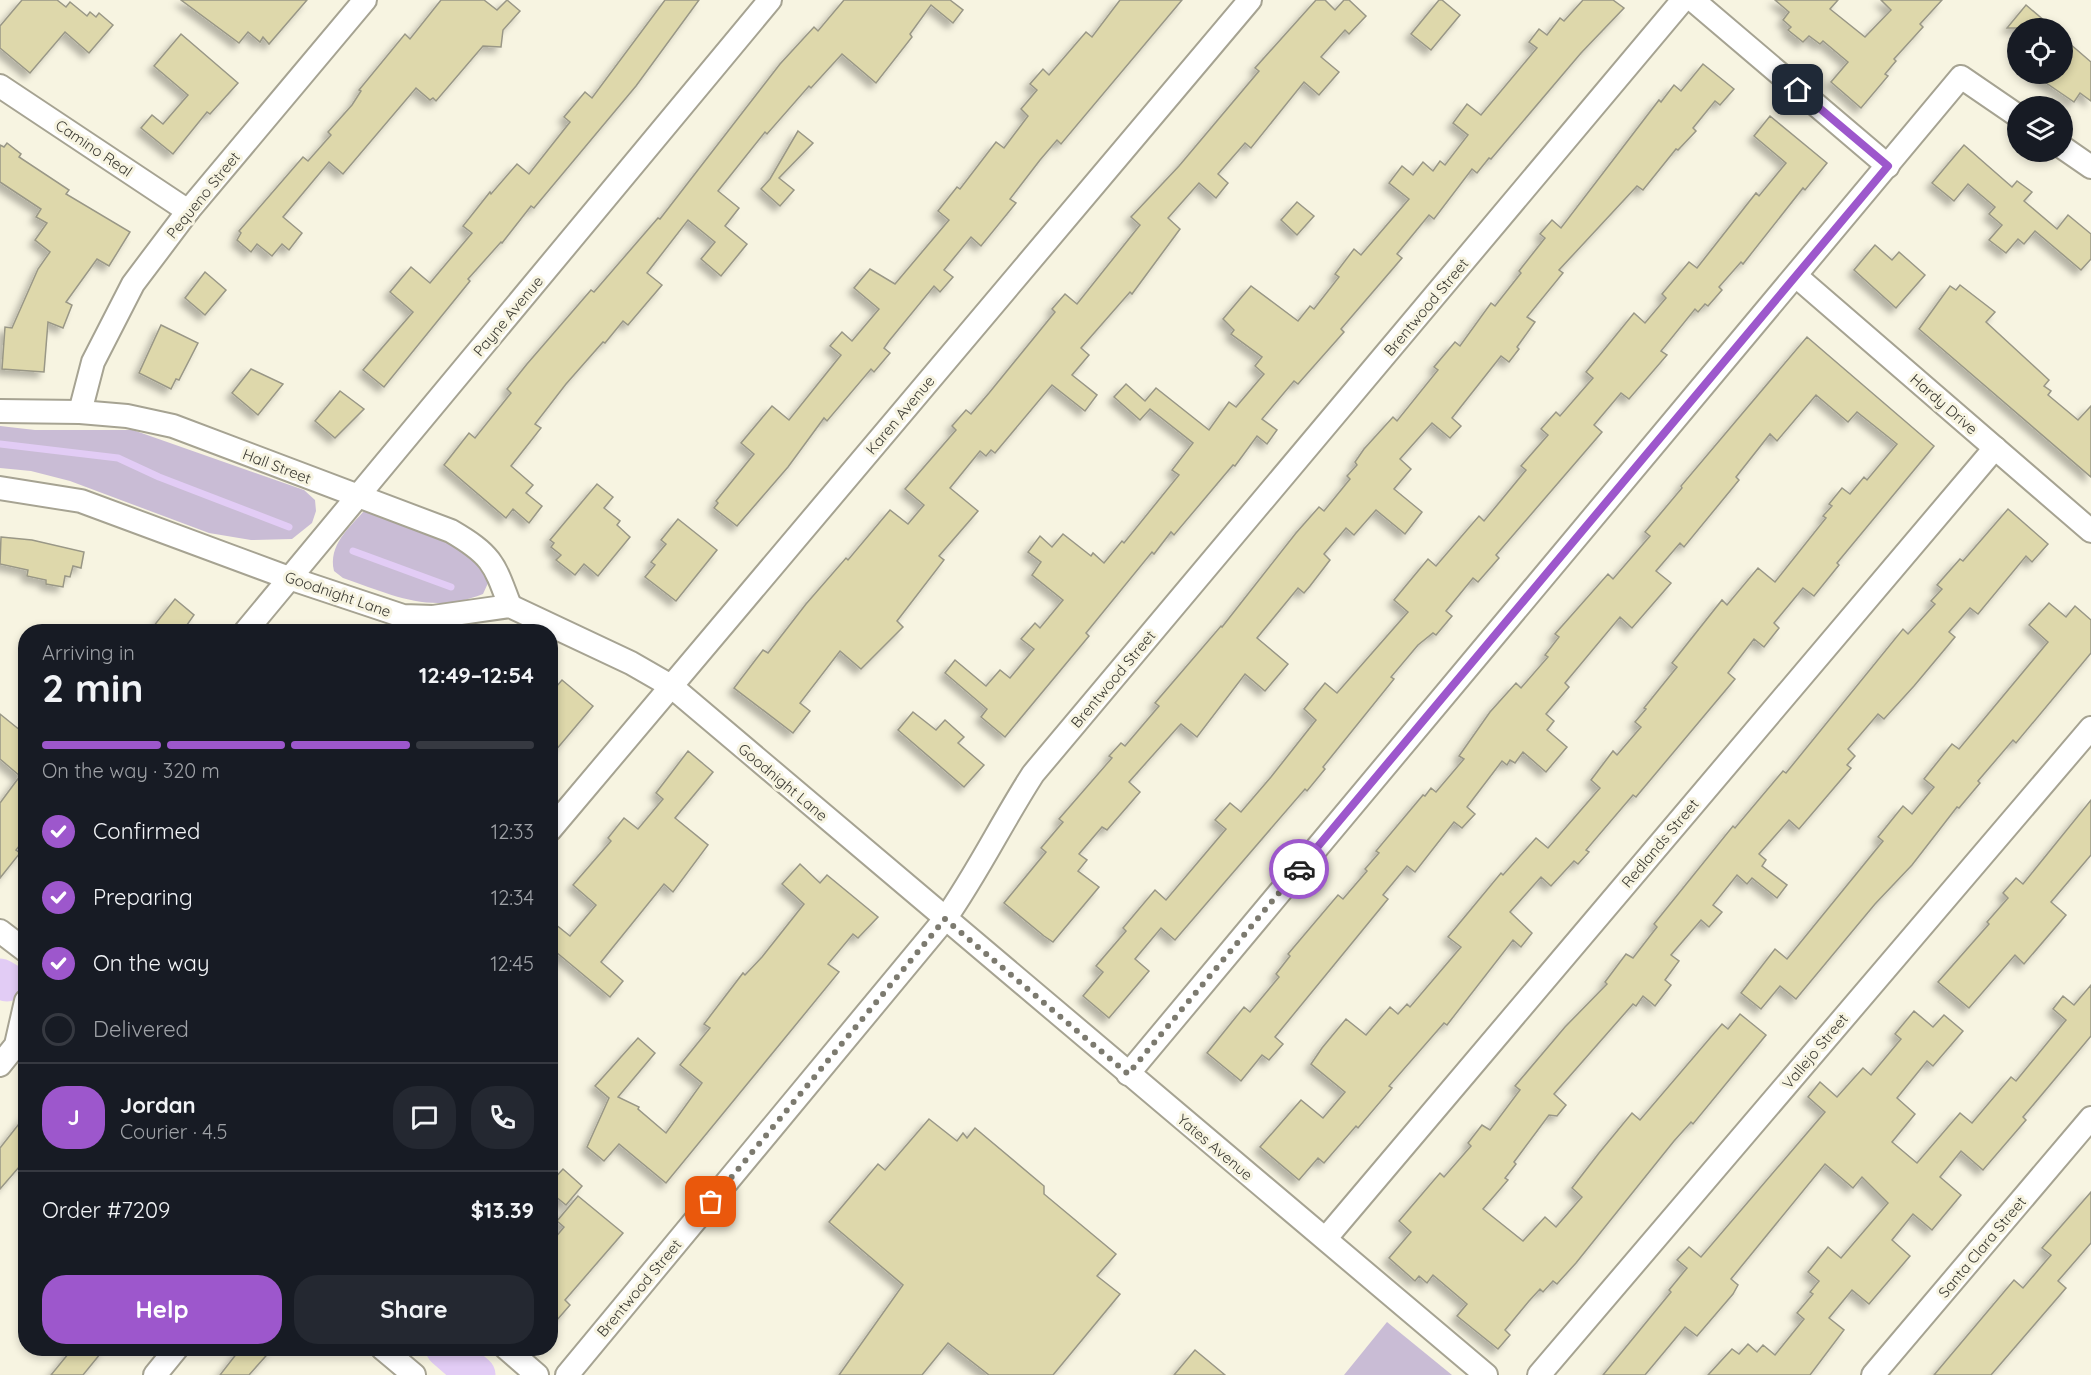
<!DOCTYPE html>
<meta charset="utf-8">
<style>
body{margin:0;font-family:Quicksand,sans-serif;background:#242831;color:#f1f3f6;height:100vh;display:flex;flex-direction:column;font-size:22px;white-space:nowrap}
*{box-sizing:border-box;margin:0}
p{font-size:20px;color:#9ea1a6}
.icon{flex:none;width:33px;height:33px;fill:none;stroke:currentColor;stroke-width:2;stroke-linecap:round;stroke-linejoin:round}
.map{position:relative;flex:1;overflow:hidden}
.panel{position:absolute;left:18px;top:624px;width:540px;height:732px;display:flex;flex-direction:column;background:#171b24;border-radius:24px;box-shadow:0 3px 9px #0003}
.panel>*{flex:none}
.tools{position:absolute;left:2007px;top:18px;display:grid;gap:12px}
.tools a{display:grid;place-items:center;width:66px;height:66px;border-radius:50%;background:#171b24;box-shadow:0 3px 9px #0003;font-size:30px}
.pin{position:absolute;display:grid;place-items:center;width:51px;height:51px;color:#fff;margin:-26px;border-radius:12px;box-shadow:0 3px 9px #0006}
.courier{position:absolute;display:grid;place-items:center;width:60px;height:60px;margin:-30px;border:4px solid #9d57cc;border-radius:50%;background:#fff;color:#222;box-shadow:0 2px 8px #0007}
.headline em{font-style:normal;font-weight:800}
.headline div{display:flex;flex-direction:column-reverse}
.headline{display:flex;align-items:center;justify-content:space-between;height:102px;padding:0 24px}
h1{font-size:39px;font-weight:800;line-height:45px}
.bar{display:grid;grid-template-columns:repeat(4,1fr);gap:9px 6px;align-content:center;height:72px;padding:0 24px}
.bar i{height:8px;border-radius:4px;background:#363941}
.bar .current{background:#9d57cc}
.bar p{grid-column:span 4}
.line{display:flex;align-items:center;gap:15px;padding:0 24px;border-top:2px solid #363941}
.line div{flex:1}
.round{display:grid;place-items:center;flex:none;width:63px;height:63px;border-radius:24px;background:#242831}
ol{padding:0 24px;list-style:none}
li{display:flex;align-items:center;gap:18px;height:66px}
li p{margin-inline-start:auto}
li .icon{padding:6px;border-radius:50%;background:#9d57cc;color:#fff;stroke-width:4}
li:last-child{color:#9ea1a6}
li i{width:33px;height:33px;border:3px solid #363941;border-radius:50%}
.button{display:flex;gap:12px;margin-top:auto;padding:12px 24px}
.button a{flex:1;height:69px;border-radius:24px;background:#9d57cc;color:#fff;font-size:24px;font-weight:800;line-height:69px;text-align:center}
.button a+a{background:#242831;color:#f1f3f6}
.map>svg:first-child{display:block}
</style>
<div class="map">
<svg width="2091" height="1375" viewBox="0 0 2091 1375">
<defs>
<filter id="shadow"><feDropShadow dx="-5.5" dy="5.5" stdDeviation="3" flood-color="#0004"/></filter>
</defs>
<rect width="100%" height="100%" fill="#f7f4e1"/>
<!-- green -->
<g fill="#c9bcd5">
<polygon points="0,426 35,430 133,430 304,490 315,500 316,511 312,523 292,539 251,540 209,533 70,481 31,471 0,468"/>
<path d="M365,510C408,526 470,537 488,583L483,594C430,615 393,595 343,578L334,571C328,545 349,528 365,510Z"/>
<polygon points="1387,1322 1452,1375 1344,1375"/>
</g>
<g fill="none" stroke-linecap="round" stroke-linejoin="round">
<!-- stream -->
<g stroke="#e2ccf5" stroke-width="7">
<polyline points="0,444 118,458 159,477 289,527"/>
<polyline points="353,551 451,587"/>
</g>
<!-- river -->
<g stroke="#e2ccf5" stroke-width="39">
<polyline points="0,978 7,982"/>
<polyline points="445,1348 476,1375"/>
</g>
</g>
<!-- building -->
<g fill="#ded8ab" stroke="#999786" stroke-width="1.5" filter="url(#shadow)">
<polygon points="22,0 57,0 66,7 70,2 87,16 90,12 96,17 99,13 113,25 89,53 65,32 30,73 0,48 0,26"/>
<polygon points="181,0 307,0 269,44 263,37 260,42 248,32 239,43"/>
<polygon points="441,0 484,0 497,10 507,0 520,11 503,30 501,47 483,46 436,101 433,98 430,100 416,88 343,174 329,162 283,217 302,233 289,250 282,244 272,256 257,244 251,252 237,240 241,233 239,231 303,157 308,161 331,135 328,132 352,105 361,91 359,90 405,34 410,39"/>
<polygon points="665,0 699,0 636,86 534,208 531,206 502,243 501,242 468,279 470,281 384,387 363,370 413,312 390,292 411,267 430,283 472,233 463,226 490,192 491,194 517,164 529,174 570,122 564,117 585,92 592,98"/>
<polygon points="844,0 950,0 963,10 953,23 931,5 910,34 912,37 876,83 842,54 811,88 809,86 767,134 765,132 718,191 739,208 725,226 747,244 721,276 701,259 715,242 688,220 647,273 662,285 628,325 623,321 605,343 603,342 566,384 535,424 541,428 511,466 533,485 526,493 542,506 529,523 513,509 506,518 444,465 469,433 475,438 511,393 507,389 527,364 591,290 594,292 658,218 660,219 780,64 814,27 818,31"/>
<polygon points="1120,0 1182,0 1061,144 1057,140 1040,160 1010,199 1016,203 981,246 971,237 944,270 953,277 940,292 934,286 889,341 884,348 890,353 874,372 871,369 827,421 824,418 788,467 737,526 714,508 718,503 716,501 754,454 741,443 772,406 789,420 841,355 830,346 842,332 852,341 879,309 854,288 870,269 895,284 949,220 938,211 957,187 960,189 996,142 1004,148 1028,116 1021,109 1037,90 1030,84 1043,69 1049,75 1086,32 1092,37"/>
<polygon points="1316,0 1325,0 1335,10 1344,0 1349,0 1366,16 1349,34 1345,30 1321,57 1339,72 1319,95 1304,82 1251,148 1245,143 1218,174 1228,183 1216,198 1199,183 1168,218 1180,229 1132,294 1130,292 1081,348 1089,355 1072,375 1097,395 1085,411 1052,385 995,453 991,450 986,456 980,451 950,488 978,511 939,556 944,560 897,621 903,627 861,669 840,651 800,703 810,711 793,733 734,688 763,650 768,653 806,604 846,558 848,560 890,510 908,524 924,505 905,489 956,430 952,426 966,410 971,414 989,393 1055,312 1052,309 1065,294 1077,304 1140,225 1131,217 1179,166 1259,71 1255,68"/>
<polygon points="1439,0 1442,0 1460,15 1431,50 1411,34"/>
<polygon points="1583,0 1613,0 1624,8 1581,53 1491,159 1489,158 1477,173 1472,169 1434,219 1429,215 1397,254 1402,258 1341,329 1344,332 1298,384 1294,381 1262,419 1277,430 1267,444 1257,436 1235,466 1233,465 1174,535 1171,532 1154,554 1152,552 1086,633 1089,636 1005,737 981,717 987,709 945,673 955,660 986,686 1000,670 1010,678 1034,649 1021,639 1035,623 1040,628 1063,600 1032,575 1041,562 1028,552 1040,536 1052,547 1063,534 1091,556 1093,553 1104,563 1122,541 1124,543 1179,475 1172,470 1193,443 1150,409 1140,420 1114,397 1126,384 1145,401 1156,388 1209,430 1229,402 1236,407 1264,374 1255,366 1262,357 1231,334 1234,330 1223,319 1251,286 1298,321 1310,306 1314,309 1339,277 1335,274 1354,249 1361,255 1409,199 1389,183 1402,166 1413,175 1423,162 1433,171 1440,161 1445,165 1468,135 1453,123 1467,104 1481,115 1537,48 1529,42 1539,29 1547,35 1560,18 1564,21"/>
<polygon points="1775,0 1838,0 1830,9 1865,37 1891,10 1881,0 1942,0 1920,24 1923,27 1894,59 1896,61 1885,74 1888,76 1861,108 1831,82 1848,62 1823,41 1820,44 1809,36 1803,42 1788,30 1791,27 1783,20 1789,12"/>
<polygon points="2026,5 2053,28 2007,28"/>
<polygon points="181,34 238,83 210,114 207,112 173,154 141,128 152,115 163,124 188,95 154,66"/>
<polygon points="2062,37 2091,62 2091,101 2080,93 2074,102 2033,74 2062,74"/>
<polygon points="1703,64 1734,89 1720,105 1715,101 1693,128 1696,131 1678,150 1676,149 1643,190 1637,186 1559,270 1563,273 1527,317 1535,322 1517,347 1519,349 1509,362 1501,356 1452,418 1461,426 1450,438 1432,423 1400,459 1411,469 1394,489 1422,512 1405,534 1376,510 1354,535 1346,528 1324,554 1330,560 1310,586 1304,593 1298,588 1257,638 1288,664 1265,691 1245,674 1197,737 1181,724 1178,727 1129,782 1140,792 1107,830 1102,827 1079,854 1087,860 1078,871 1099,887 1053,942 1044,936 1004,903 1046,852 1041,848 1063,822 1059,819 1112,758 1109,756 1121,743 1125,746 1159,706 1155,703 1221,626 1222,627 1296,533 1319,507 1324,511 1350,479 1347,476 1357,465 1355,462 1364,449 1393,417 1397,421 1438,370 1434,367 1455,342 1460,346 1491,303 1495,306 1521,273 1519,271 1545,238 1540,234 1552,220 1561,228 1659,100 1661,102 1674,85 1681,91"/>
<polygon points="1770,116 1827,163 1805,190 1803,188 1743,264 1741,262 1719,287 1722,290 1708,306 1705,304 1698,312 1695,309 1661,351 1667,355 1629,399 1621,393 1594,425 1602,432 1496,555 1499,558 1478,582 1473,578 1446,611 1452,616 1436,635 1433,633 1418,645 1391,677 1394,679 1323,767 1325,769 1307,791 1305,789 1175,940 1161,928 1135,959 1149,971 1109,1018 1083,996 1103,972 1096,966 1126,931 1123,928 1155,890 1166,900 1226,829 1215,820 1230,803 1241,812 1271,777 1316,720 1304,709 1325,683 1337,693 1408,612 1394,600 1428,559 1436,566 1479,516 1484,521 1526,470 1521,466 1548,435 1541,429 1556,412 1560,416 1593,378 1586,372 1634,313 1645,323 1666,298 1662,294 1689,262 1697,268 1756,193 1759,196 1786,163 1754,136"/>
<polygon points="798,131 813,143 779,178 794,190 780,206 761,189 770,179"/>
<polygon points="7,143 21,154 19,157 69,190 66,194 130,232 109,266 97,259 66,302 72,305 63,328 48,322 44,372 2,369 5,327 12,328 38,269 50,252 35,240 47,223 36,217 41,209 0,182 0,145 4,147"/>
<polygon points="1964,145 2012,187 2017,181 2032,192 2024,201 2057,229 2068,215 2091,234 2091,259 2081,270 2035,231 2024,244 2018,239 2006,253 1989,240 2002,225 1989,214 1995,207 1968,184 1954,201 1932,183"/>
<polygon points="1297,202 1314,216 1297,235 1281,220"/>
<polygon points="1875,245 1892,260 1899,252 1925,275 1896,308 1854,270"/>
<polygon points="205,272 226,290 205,315 185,298"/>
<polygon points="1960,285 1995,312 1986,322 2049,380 2044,386 2051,391 2048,395 2078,420 2091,406 2091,477 1919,329 1950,286 1956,290"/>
<polygon points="161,325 198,343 179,380 176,379 171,389 139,373"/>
<polygon points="1807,337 1934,446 1837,563 1839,565 1814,596 1803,588 1774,623 1779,628 1764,647 1754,639 1728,673 1735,679 1636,797 1633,795 1586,850 1589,852 1578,864 1574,861 1551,886 1541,877 1510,912 1532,933 1521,947 1513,940 1447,1025 1444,1023 1389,1086 1392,1088 1358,1128 1356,1126 1324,1163 1318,1158 1299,1180 1260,1147 1301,1100 1323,1118 1345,1092 1311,1064 1322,1048 1346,1019 1366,1035 1390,1007 1398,1014 1407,1004 1410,1007 1461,947 1448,937 1501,873 1503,875 1536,838 1548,848 1600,788 1591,780 1613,751 1617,755 1641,727 1635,722 1646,709 1644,708 1677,667 1672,663 1722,600 1727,605 1758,568 1775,582 1826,518 1823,516 1832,506 1829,504 1842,488 1850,494 1864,477 1867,480 1897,444 1857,412 1848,422 1816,395 1777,441 1770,434 1736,477 1739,480 1684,547 1680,543 1656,571 1671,583 1632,628 1620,617 1565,683 1569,687 1546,714 1554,721 1547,730 1567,747 1546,772 1523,752 1515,763 1510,760 1507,765 1502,761 1467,807 1475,814 1462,828 1454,822 1415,872 1407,866 1383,895 1388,899 1275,1037 1283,1044 1269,1060 1262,1055 1241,1081 1207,1053 1244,1007 1250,1012 1279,977 1276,974 1290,956 1288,954 1338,895 1343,899 1367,871 1365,869 1379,853 1376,851 1423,795 1425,796 1431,788 1436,792 1464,759 1459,756 1490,712 1516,683 1521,688 1548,657 1545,655 1559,637 1555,634 1570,617 1608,574 1613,579 1650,536 1645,532 1682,488 1681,486"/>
<polygon points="251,369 283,384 258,415 232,393"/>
<polygon points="340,391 364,409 335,438 315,421"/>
<polygon points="597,484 613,497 604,508 620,521 617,525 630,537 598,576 584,564 575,575 556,560 561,555 551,547 554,543 550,540"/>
<polygon points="2008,509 2048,544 2032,562 2026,556 1978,614 1970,608 1949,632 1955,637 1914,686 1884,719 1878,714 1848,749 1855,756 1847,765 1851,768 1799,829 1789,820 1759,854 1766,860 1762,866 1787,885 1777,898 1752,878 1747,884 1737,875 1713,905 1722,912 1709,927 1701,920 1671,955 1679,961 1665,980 1671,985 1655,1006 1643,996 1636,1006 1633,1004 1554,1094 1566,1105 1557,1116 1549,1115 1514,1162 1516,1164 1505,1178 1508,1180 1483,1209 1523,1241 1545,1217 1556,1227 1582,1197 1572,1188 1599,1153 1632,1113 1640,1120 1722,1024 1728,1029 1740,1014 1766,1035 1693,1124 1691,1122 1674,1141 1576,1263 1557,1284 1553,1281 1543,1292 1540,1289 1529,1301 1505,1330 1510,1335 1498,1349 1457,1316 1467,1304 1433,1275 1427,1283 1419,1276 1415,1281 1389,1258 1411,1232 1399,1221 1440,1173 1444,1177 1471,1146 1468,1143 1482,1125 1490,1130 1520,1090 1515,1086 1565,1027 1607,984 1605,982 1626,954 1633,958 1657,927 1654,924 1733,826 1735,828 1783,771 1786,773 1903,629 1908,634 1935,604 1931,601 1942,589 1937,585 1960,559 1963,561"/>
<polygon points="678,519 717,550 676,601 645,577 655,565 651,562 666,544 661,540"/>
<polygon points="1,537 32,540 84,552 81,568 73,566 70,577 65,576 63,587 46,584 46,580 27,576 28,570 0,564"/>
<polygon points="175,599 194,615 182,632 149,632"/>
<polygon points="2049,603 2066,617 2075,606 2091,620 2091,653 2016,743 2013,740 1978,781 1980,783 1959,808 1957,807 1912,865 1875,904 1796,999 1780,986 1761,1009 1741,993 1775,949 1787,959 1883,841 1878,837 1903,806 1912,814 1934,787 1924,779 1952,744 1959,749 2048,642 2029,625"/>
<polygon points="562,680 593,706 550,757 550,694"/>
<polygon points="913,712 936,730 945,720 964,737 958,743 984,765 964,787 898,730"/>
<polygon points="0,714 26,735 26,837 16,850 20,853 0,878 0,803 20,776 0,759"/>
<polygon points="688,751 713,772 675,818 708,845 673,892 664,884 601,962 623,981 610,997 550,947 550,920 570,936 596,905 573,885 611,841 608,838 624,818 638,829 663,799 656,793"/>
<polygon points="2091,800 2091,855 2051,902 2066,915 2024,964 2015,955 1969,1008 1938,982 1989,924 1987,922 2008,898 2003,893 2016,878 2023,884"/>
<polygon points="800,864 820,883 827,875 878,917 858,938 853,934 828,964 839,972 666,1183 619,1144 604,1161 587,1147 609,1098 595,1086 638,1038 655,1053 618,1097 639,1107 638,1109 666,1133 702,1083 680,1065 710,1028 704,1024 743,973 745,975 762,957 804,904 782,884"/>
<polygon points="2091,985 2091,1036 2023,1117 2026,1120 1983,1170 1961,1151 1940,1177 1961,1195 1932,1230 1913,1214 1892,1240 1910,1256 1869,1304 1852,1290 1829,1318 1844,1330 1810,1375 1708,1375 1732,1349 1739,1354 1748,1344 1757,1352 1763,1345 1775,1355 1804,1319 1797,1313 1813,1294 1810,1292 1819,1281 1808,1272 1828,1247 1841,1258 1888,1203 1862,1177 1853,1188 1825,1164 1731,1279 1738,1285 1733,1294 1697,1336 1685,1327 1645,1375 1603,1375 1671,1292 1669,1290 1687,1268 1677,1260 1689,1247 1701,1257 1825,1112 1808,1097 1820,1082 1837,1097 1863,1068 1871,1075 1901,1039 1895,1034 1914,1011 1933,1027 1944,1015 1963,1031 1933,1066 1927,1061 1897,1098 1915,1114 1892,1142 1917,1163 1960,1113 1972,1123 2011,1077 2016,1081 2066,1020 2053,1009 2063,996 2074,1005"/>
<polygon points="26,1115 26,1159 0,1189 0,1148"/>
<polygon points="929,1119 957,1141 963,1133 967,1138 975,1128 1044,1186 1044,1194 1116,1254 1097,1276 1120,1294 1053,1375 989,1375 948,1343 922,1375 839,1375 903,1285 829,1222 878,1164 885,1170"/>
<polygon points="563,1169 582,1186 566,1205 550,1192 550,1183"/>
<polygon points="2091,1192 2091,1243 2058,1281 2066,1288 2035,1324 1991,1375 1934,1375 2014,1280 2023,1288 2051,1255 2042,1248"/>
<polygon points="578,1196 623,1233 565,1300 570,1305 550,1328 550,1244 564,1227 557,1221"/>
<polygon points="73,1348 105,1348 83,1375 51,1375"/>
<polygon points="241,1348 273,1348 249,1375 220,1375"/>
<polygon points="1195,1350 1225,1375 1174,1375"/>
</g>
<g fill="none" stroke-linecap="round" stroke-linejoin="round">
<defs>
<g id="minor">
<polyline points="1693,0 1888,166"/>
<polyline points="0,86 188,211"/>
<polyline points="2062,147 2091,167"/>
<polyline points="1796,276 2091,531"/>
<path d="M0,411L80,412L127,416L173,426L451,531C492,555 494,563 510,606"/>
<polyline points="80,412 93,362 133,284 188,211 365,0"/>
<polyline points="0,488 81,501 289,578 403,616 433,617 510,606 631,663 671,686 1486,1375"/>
<polyline points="245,632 770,0"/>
<polyline points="550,830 1250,0"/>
<polyline points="0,931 26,951"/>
<polyline points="0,1065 16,1045 26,1001"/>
<polyline points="1128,1074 1961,77 2018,116"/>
<polyline points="1326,1238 1995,448"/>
<polyline points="382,1348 414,1375"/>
<polyline points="506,1348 537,1375"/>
<polyline points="155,1375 177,1348"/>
<path d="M567,1375L945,919C978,872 1002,822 1033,774L1683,0"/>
<polyline points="1539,1375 2091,728"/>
<polyline points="1873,1375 2091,1118"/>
</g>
</defs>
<!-- minor casing -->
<use href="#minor" stroke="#a6a392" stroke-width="26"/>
<!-- minor -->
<use href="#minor" stroke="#fff" stroke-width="22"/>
</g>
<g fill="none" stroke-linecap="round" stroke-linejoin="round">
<!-- done -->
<polyline stroke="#7c7a6f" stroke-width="6" stroke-dasharray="0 10.8" points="711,1202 945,919 1128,1074 1299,869"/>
<!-- route -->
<polyline stroke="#9d57cc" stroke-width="8" points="1299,869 1888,166 1798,90"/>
</g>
<g text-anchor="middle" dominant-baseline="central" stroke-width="6" stroke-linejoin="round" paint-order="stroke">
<!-- street labels -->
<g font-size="15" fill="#3a3932" stroke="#f7f4e1">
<text transform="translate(94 148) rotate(34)">Camino Real</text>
<text transform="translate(203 195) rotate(-51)">Pequeno Street</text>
<text transform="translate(1426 307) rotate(-50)">Brentwood Street</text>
<text transform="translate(508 316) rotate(-50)">Payne Avenue</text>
<text transform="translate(1944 404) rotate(41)">Hardy Drive</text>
<text transform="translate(900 415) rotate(-50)">Karen Avenue</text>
<text transform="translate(277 466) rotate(21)">Hall Street</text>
<text transform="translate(338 594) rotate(19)">Goodnight Lane</text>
<text transform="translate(1113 679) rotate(-50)">Brentwood Street</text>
<text transform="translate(783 782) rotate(40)">Goodnight Lane</text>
<text transform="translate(1660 843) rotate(-50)">Redlands Street</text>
<text transform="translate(1815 1051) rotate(-50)">Vallejo Street</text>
<text transform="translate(1215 1147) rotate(40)">Yates Avenue</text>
<text transform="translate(1982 1247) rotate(-50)">Santa Clara Street</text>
<text transform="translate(639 1288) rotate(-50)">Brentwood Street</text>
</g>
</g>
</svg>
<div class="tools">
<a><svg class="icon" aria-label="locate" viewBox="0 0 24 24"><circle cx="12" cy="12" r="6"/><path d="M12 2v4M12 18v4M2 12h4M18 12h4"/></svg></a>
<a><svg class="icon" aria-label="layers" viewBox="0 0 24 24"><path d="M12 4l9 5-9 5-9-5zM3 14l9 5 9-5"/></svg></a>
</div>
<div class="pin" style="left:711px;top:1202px;background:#ea580c"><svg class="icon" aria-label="bag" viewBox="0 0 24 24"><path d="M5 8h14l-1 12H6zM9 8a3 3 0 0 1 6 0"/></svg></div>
<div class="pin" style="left:1798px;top:90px;background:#1f2937"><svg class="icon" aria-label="home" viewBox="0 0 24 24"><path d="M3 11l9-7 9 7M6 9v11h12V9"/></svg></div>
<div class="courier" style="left:1299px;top:869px"><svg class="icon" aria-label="car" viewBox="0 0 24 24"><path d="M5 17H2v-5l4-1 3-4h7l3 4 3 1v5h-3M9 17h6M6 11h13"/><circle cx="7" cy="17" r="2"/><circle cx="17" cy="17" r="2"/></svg></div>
<section class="panel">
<div class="headline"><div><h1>2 min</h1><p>Arriving in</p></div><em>12:49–12:54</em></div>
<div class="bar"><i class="current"></i><i class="current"></i><i class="current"></i><i></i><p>On the way · 320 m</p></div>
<ol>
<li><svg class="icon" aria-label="check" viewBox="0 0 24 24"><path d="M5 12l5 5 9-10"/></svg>Confirmed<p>12:33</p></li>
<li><svg class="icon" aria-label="check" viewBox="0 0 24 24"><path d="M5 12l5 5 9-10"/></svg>Preparing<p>12:34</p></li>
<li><svg class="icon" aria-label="check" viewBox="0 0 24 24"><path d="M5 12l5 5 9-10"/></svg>On the way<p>12:45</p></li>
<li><i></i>Delivered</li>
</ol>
<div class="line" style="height:108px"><b class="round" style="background:#9d57cc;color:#fff">J</b><div><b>Jordan</b><p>Courier · 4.5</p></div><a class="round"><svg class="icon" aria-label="chat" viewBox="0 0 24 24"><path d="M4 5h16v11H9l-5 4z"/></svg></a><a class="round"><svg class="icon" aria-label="phone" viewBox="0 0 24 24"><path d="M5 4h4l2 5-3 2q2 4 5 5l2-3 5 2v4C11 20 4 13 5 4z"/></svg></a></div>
<div class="line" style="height:78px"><div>Order #7209</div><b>$13.39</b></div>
<div class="button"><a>Help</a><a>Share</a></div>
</section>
</div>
